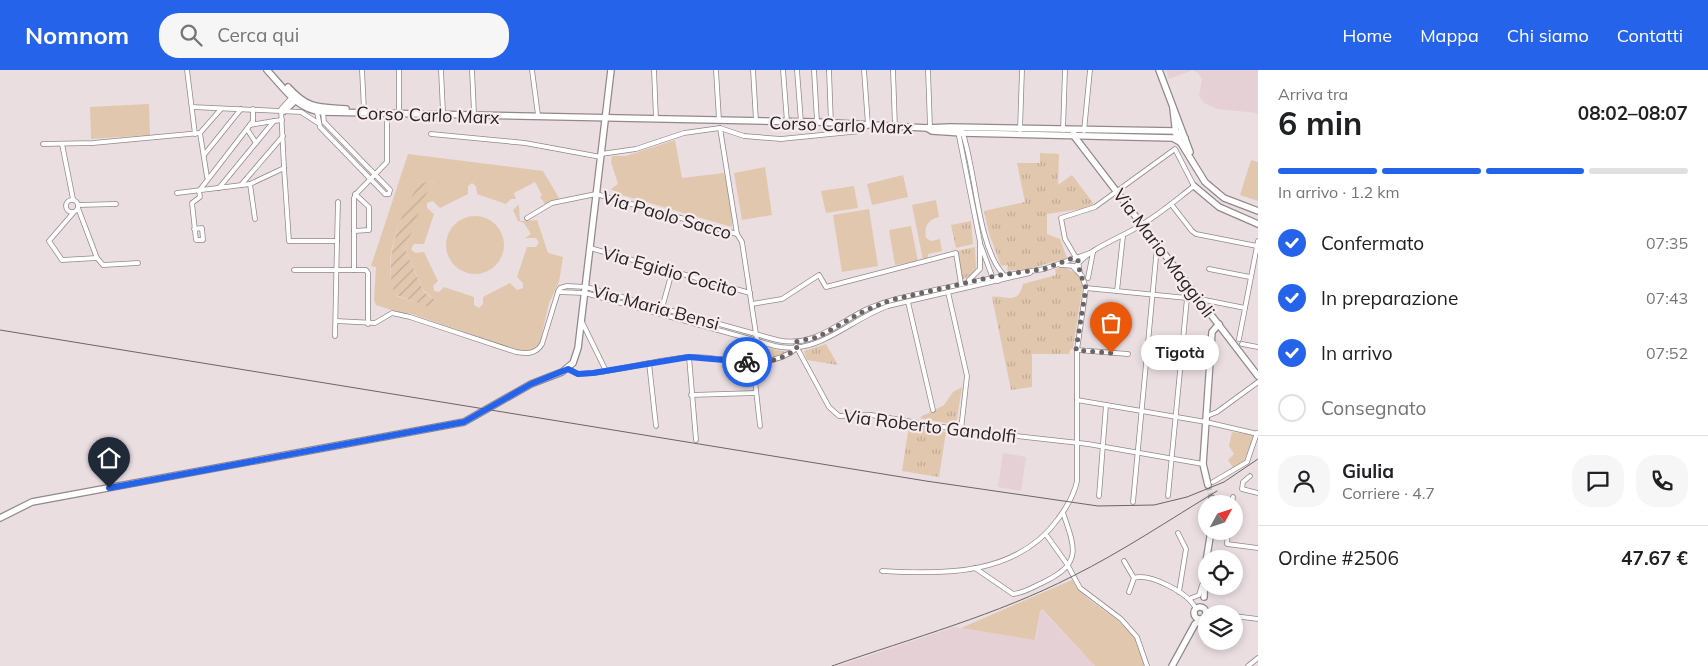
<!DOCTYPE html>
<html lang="it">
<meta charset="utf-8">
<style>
body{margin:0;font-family:Mulish,sans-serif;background:#f6f6f6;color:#202124;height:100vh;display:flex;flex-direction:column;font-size:19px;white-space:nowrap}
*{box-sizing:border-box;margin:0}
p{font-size:16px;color:#757577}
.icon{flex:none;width:28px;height:28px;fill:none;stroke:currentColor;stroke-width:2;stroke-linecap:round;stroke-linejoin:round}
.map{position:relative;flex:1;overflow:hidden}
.sheet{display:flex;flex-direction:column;background:#fff;width:450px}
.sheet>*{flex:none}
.needle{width:32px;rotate:50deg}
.controls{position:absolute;left:1198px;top:425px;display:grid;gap:10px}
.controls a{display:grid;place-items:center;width:45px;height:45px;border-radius:50%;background:#fff;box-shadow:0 2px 8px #0003;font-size:25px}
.pin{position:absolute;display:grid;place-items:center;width:42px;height:42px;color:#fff;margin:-51px -21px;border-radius:50% 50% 50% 0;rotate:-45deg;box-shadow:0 0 5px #0007}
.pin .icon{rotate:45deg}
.courier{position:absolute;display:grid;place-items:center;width:50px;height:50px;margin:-25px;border:4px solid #2563eb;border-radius:50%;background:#fff;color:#222;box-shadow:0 1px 6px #0007}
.bubble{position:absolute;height:35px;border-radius:18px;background:#fff;box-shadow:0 2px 8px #0003;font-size:16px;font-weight:700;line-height:35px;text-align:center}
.headline em{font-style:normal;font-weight:700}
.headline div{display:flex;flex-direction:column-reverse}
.headline{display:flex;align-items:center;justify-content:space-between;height:85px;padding:0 20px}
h1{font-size:32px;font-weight:700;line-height:38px}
.bar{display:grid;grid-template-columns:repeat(4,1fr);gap:8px 5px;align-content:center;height:60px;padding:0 20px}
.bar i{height:6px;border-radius:4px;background:#e0e0e0}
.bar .active{background:#2563eb}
.bar p{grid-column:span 4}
.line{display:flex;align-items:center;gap:12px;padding:0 20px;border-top:1px solid #e0e0e0}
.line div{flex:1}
.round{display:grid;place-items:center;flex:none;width:52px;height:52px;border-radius:20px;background:#f6f6f6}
ol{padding:0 20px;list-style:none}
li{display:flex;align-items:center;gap:15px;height:55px}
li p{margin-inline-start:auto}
li .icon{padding:5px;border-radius:50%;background:#2563eb;color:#fff;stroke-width:4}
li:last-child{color:#757577}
li i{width:28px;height:28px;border:2px solid #e0e0e0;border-radius:50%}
header{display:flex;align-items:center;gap:30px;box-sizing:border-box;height:70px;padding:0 25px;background:#2563eb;color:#fff}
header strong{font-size:24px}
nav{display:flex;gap:28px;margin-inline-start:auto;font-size:18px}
.search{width:350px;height:45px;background:#f6f6f6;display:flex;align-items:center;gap:12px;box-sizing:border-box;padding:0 18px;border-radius:20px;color:#757577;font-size:19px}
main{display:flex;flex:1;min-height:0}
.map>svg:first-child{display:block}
</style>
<header>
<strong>Nomnom</strong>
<div class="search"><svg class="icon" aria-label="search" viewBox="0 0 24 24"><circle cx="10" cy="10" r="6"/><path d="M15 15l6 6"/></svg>Cerca qui</div>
<nav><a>Home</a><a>Mappa</a><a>Chi siamo</a><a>Contatti</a></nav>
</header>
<main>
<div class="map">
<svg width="1258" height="596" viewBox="0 0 1258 596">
<defs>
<pattern id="park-tufts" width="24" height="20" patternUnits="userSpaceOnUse" patternTransform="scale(1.25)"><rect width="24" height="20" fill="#e1c7ae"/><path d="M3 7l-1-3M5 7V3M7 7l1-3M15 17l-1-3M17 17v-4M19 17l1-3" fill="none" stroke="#c1ab96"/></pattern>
<pattern id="garden-furrows" width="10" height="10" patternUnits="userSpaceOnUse" patternTransform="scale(1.25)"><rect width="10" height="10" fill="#e1c7ae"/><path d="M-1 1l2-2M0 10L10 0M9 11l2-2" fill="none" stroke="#c1ab96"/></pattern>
</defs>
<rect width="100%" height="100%" fill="#eadee1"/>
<!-- built -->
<g fill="#e5d0d6">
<polygon points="1166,0 1258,0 1258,43 1217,39 1204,33 1199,26 1202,9 1198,3 1193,0 1169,9"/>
<polygon points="1003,383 1026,387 1021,421 998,417"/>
<polygon points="1040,541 1043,541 1095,596 838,596 954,557 1036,570"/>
</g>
<!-- grass -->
<g fill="#e1c7ae" fill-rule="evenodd">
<polygon points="149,34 150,65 91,69 90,37"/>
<polygon points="675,70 682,108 724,103 731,135 732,157 622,125 611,119 618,114 611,92 612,86 626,86"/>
<path d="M408,84L543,101L559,128L545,134L540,127L542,125L535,112L514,123L519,137L520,151L537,150L548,183L563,187L559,212L549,233L540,273L532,280L520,281L409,243L407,245L376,235L374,230L376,197L371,196ZM434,111L423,128L420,129L422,131L405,180L424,221L438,232H415L397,226C378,191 402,144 420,113ZM472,113L476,116L477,124L506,134L511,129H516L518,135L513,140L518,151L524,153L531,164L525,168H536L539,172L536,177H527L517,207L523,213V218L517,220L510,213L483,227V234L479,238L474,235V227L444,217L439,222L434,221L433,216L438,211L424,182L415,183L411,179L414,174H424L434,144L427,138V133L433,131L440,138L468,124V116Z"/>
<polygon points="1251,90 1258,92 1258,131 1240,125"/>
<polygon points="765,97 772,145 742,150 734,103"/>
<polygon points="903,105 908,127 872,135 867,114"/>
<polygon points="854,116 858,138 826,143 821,121"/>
<path d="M936,130L939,147C927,150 924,157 926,168L931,171L940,169L942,181L928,184V189L923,190L912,135Z"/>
<polygon points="869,139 878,196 842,202 833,145"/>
<circle cx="475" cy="175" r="29"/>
<polygon points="911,156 918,191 895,195 889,160"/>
<polygon points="1232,362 1254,365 1244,391 1234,399 1228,390 1234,384 1229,376"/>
<path d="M1072,510C1082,531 1119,546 1135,567C1140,575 1142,587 1145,596H1095L1043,540L1040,541L1035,570L961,558Z"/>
</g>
<!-- park -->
<g fill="url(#park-tufts)">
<polygon points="1040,83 1059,84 1058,115 1072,105 1094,134 1081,139 1047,144 1047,164 1060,169 1067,188 1028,199 1007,201 1008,195 1001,196 989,163 984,141 1025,132 1017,93 1040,93"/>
<polygon points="971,151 973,174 956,178 951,155"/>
<polygon points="975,177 976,199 970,206 963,209 957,181"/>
<path d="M1064,197L1077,204L1083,215L1073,278L1070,280L1069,284H1032V317L1011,320L992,227C1004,224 1018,237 1023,214L1056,205L1055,199Z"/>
<polygon points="826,274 838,295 807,290 804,281"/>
<polygon points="762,277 787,282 781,287 758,291"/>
<polygon points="962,317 956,355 919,348 944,335 953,322"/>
<polygon points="909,355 946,362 939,407 902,401"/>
</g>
<!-- garden -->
<path fill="url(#garden-furrows)" d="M434,111L423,129H420L423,130L405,180L424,222L438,232L435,239L396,225C380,194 402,139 420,113Z"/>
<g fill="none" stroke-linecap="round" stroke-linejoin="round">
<!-- secondary-tunnel -->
<polyline stroke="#c3b9bb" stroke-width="5.5" stroke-dasharray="5.5 3" stroke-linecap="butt" points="1208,415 1212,429"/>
<defs>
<g id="street">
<polyline points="187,0 195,64"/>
<polyline points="362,0 364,40"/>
<polyline points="399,0 399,41"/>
<polyline points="441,0 443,42"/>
<polyline points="472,0 474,43"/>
<polyline points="532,0 538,45"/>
<polyline points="654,0 656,49"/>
<polyline points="716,0 719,50"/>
<polyline points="753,0 756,51"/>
<polyline points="783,0 787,52"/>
<polyline points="797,0 801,52"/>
<polyline points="814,0 817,52"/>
<polyline points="829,0 831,53"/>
<polyline points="893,0 895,57"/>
<polyline points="928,0 930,57"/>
<polyline points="192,37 301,42 318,53"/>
<polyline points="317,42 320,57 385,124 389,124 390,120 324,52 323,42"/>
<polyline points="250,55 274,51"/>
<polyline points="720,58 737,164"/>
<polyline points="247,59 256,73"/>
<polyline points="1020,60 1022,0"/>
<polyline points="1063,60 1065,0"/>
<polyline points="958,61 980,172 980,199 969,210"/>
<path d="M962,61C976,99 977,175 1003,204"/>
<polyline points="1084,61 1090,0"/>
<polyline points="200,63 207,107"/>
<polyline points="200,63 221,39"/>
<polyline points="431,64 525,73 601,87"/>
<polyline points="43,74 93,73 200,63"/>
<polyline points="62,74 73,129"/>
<polyline points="601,84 636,79 684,63 720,58 744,66 781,69 861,61 868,55 864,0"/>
<polyline points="204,85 241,39"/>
<polyline points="284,98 289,171 337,171 335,266"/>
<polyline points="250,114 255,149"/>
<polyline points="241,115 283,66"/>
<polyline points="219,118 274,51 282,50"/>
<polyline points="177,123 250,114 284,98 281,39 292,27"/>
<circle cx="72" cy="136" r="6"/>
<polyline points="1171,134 1192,161 1196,164 1257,176"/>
<polyline points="78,135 116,134"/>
<polyline points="74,142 49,171 62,190 97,188 78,138"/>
<polyline points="527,148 552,133 596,124 737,164 742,172 756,264 758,275 753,293 760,356"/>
<polyline points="194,159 202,158 203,170 196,170 192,133 200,127 199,121 253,51 253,39"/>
<polyline points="354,161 369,160 369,137 355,124"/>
<polyline points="337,171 338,132"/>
<polyline points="981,176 992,206 998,211"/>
<polyline points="590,178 750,223"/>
<polyline points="97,188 103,195 138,193"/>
<path d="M1060,195L1076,196C1091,177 1121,168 1141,155C1160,144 1177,129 1194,116L1175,79L1095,137L1061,148L1065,169L1078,191C1079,195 1079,199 1080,203"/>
<polyline points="1044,199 1093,182"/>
<polyline points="1209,199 1250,207"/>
<polyline points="294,200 354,200"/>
<polyline points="1088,208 1093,182"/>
<polyline points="1086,218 1187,228"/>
<polyline points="1117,221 1123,166"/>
<path d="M558,222L585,223L775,276C819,286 848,250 888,236L1030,203"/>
<polyline points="948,222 967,306 961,360"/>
<polyline points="908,232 933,340"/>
<polyline points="1202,232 1205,230 1245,238"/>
<polyline points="752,234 782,229 819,205 826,217 956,183 961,214"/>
<polyline points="662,238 672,202"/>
<path d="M336,251L375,253L392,243L410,247L516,282C527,284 536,284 542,274L558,222L560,218L567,216L586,217L777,270C812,278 835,255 865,240C888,229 914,225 939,219C974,212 1008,204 1044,199"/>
<polyline points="582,252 606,301"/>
<polyline points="368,254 368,203 366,200 354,200 354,128 357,123 387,92 387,44"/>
<polyline points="1239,269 1258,171"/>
<polyline points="1242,274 1258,277"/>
<polyline points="796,276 829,337 839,346 871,345 961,360 1088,374 1203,394"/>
<polyline points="1077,280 1128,284"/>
<polyline points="689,287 696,370"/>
<polyline points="649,293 656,356"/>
<path d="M568,299L578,304L593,303C625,299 656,290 688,287C725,285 765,304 797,278"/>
<polyline points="691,325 755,323"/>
<polyline points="1077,330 1206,352 1258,364"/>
<polyline points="1207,346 1217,342 1258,312"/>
<polyline points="1250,406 1243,412 1242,419 1258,423"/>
<polyline points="1213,412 1247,392 1257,363"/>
<polyline points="1099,426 1106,335"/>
<polyline points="1168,426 1187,228 1194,222"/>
<polyline points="1133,432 1157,177 1159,175"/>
<polyline points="1232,434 1233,427"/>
<polyline points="1228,461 1227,474 1258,478"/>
<polyline points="1178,463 1186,479 1179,522"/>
<polyline points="1047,466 1067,494 1080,518 1121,549 1137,567 1147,596"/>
<polyline points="1124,491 1134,508"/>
<path d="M975,498L1013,524C1024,523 1033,517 1042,513C1082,494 1076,480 1063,443"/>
<path d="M882,501C945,505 1018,505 1058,449C1067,437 1074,426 1077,411V280L1086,218L1082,206L1073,197"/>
<path d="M1129,522L1134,508C1150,503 1189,523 1196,539"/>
<polyline points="1189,529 1199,525 1202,515"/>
<polyline points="1206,542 1218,544"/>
<polyline points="1234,546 1258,549"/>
<polyline points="1248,596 1258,588"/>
</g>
<g id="secondary">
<path d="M267,0C284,18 297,40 323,42L817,52L927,58L950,57L1175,61L1185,68"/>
<polyline points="1159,0 1190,82"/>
<path d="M288,17C308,39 317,37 346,39"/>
<polyline points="1173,38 1176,65 1205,112 1224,128 1258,141"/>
<polyline points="284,41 297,29"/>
<polyline points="927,58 932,61 962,63 1173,68 1180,72"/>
<polyline points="1073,60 1074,66 1258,306"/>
<polyline points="1194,116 1219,137 1258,154"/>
<polyline points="1208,415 1203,394 1212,262 1219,254"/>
<polyline points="1212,429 1213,434"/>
<polyline points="0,448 32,432 464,352 531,314 562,302 573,293 578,278 611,0"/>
<polyline points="1204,527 1205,498 1211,461"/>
<circle cx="1200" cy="543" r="6"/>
<polyline points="1172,596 1195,554 1202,549"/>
</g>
</defs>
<!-- street casing -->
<use href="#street" stroke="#93888b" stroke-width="5.5"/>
<!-- secondary casing -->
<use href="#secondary" stroke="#93888b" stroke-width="8"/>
<!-- street -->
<use href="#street" stroke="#fff" stroke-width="4"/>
<!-- secondary -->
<use href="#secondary" stroke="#fff" stroke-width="5.5"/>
<!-- rail -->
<g stroke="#6b6566" stroke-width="1">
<polyline points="0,260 926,411 1098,436 1154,435 1187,427 1224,412 1258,389"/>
<path d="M832,596C912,568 997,545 1073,506C1123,481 1169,450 1217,421"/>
</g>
</g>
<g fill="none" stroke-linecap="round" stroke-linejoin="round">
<!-- done -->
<path stroke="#6c6567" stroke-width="5" stroke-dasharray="0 9" d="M747,292C764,294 783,290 797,278L794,272L818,267L864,241L891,230L1000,205L1044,199L1073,188L1078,190L1080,203L1086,218L1076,280L1111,283"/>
<!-- route -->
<polyline stroke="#2563eb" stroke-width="6" points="109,418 464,352 531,314 568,299 578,304 593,303 689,287 747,292"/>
</g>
<g text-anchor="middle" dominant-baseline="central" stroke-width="4.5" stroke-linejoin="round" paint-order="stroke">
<!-- street labels -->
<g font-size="18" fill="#282425" stroke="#f7ebee">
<text transform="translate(428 45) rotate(2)">Corso Carlo Marx</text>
<text transform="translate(841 55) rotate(2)">Corso Carlo Marx</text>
<text transform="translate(667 145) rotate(16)">Via Paolo Sacco</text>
<text transform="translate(1164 183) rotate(53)">Via Mario Maggioli</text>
<text transform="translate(670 201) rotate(16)">Via Egidio Cocito</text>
<text transform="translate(656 237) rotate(15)">Via Maria Bensi</text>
<text transform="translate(930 356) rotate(7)">Via Roberto Gandolfi</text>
</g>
</g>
</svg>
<div class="controls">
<a><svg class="needle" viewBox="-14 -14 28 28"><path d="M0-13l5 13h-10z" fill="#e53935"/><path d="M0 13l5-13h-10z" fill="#757577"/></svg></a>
<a><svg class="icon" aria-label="locate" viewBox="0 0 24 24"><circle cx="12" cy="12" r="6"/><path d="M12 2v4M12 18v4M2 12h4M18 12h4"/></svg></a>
<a><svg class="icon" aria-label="layers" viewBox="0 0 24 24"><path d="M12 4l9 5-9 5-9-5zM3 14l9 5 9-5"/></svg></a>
</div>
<div class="pin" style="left:1111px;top:283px;background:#ea580c"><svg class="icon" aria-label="bag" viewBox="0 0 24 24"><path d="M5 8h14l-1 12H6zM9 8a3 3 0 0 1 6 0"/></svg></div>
<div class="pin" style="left:109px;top:418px;background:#1f2937"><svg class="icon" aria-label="home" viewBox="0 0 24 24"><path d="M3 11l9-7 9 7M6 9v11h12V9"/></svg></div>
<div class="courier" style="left:747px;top:292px"><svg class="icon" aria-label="bike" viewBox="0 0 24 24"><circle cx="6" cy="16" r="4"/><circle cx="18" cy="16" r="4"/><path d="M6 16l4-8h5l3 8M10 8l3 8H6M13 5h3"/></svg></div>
<div class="bubble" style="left:1141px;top:265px;width:78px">Tigotà</div>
</div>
<section class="sheet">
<div class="headline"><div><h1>6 min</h1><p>Arriva tra</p></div><em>08:02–08:07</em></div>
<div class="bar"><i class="active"></i><i class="active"></i><i class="active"></i><i></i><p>In arrivo · 1.2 km</p></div>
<ol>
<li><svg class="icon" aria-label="check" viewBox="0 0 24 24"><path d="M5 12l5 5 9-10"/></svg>Confermato<p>07:35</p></li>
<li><svg class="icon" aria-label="check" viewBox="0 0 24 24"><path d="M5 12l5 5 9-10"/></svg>In preparazione<p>07:43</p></li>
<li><svg class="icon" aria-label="check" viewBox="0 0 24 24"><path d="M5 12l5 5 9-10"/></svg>In arrivo<p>07:52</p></li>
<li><i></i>Consegnato</li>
</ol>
<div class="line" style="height:90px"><a class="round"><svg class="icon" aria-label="person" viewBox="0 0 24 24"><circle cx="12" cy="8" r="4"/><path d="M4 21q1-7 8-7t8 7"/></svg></a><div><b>Giulia</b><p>Corriere · 4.7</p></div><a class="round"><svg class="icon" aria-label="chat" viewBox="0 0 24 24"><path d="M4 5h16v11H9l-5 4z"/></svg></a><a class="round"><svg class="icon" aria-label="phone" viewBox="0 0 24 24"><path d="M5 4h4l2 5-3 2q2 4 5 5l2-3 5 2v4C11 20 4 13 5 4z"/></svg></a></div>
<div class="line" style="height:65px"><div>Ordine #2506</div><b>47.67 €</b></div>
</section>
</main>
